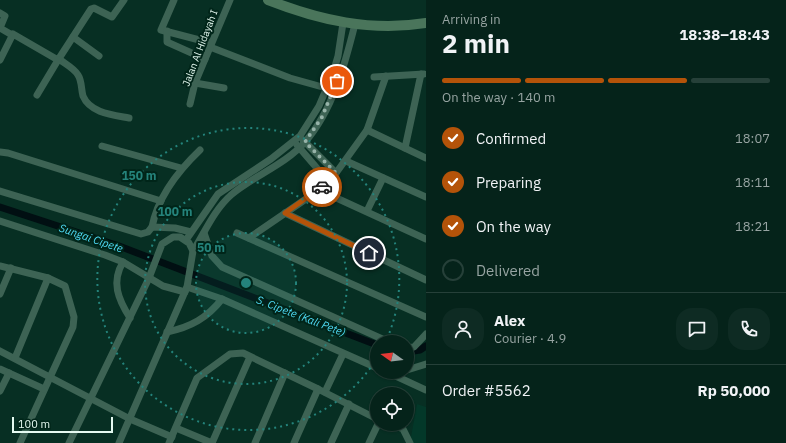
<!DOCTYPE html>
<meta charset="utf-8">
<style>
body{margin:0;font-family:"IBM Plex Sans",sans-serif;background:#0e2b23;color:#f1f3f6;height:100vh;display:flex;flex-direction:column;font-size:15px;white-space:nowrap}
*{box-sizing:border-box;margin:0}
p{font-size:13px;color:#97a4a2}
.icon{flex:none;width:22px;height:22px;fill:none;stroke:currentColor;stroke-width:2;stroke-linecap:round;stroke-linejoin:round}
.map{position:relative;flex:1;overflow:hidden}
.panel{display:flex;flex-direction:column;background:#05231a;width:360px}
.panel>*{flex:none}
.needle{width:26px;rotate:284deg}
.controls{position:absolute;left:370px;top:335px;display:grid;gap:8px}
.controls a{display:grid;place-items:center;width:44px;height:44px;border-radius:50%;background:#05231a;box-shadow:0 1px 3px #0004,0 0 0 1px #264039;font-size:20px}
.scale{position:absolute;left:12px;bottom:10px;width:101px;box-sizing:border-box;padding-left:4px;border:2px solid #e5faf1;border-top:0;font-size:11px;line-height:14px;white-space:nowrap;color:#e5faf1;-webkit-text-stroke:3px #002519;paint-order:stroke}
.pin{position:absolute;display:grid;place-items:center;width:34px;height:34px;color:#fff;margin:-17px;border:2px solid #fff;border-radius:50%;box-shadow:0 1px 4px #0007}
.courier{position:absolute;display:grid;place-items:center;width:40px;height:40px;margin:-20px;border:3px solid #b45309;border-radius:50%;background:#fff;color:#222;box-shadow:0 1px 5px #0007}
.headline em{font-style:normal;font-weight:700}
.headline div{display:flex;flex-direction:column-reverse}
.headline{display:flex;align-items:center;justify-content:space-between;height:68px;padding:0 16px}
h1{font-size:26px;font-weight:700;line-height:30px}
.bar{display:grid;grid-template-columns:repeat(4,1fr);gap:6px 4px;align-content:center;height:48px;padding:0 16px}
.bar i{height:5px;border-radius:3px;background:#264039}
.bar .current{background:#b45309}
.bar p{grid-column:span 4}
.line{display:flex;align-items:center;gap:10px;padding:0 16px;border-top:1px solid #264039}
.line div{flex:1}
.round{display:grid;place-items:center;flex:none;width:42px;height:42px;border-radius:16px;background:#0e2b23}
ol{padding:0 16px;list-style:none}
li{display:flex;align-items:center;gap:12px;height:44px}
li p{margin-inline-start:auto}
li .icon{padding:4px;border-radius:50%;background:#b45309;color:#fff;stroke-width:4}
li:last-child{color:#97a4a2}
li i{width:22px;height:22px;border:2px solid #264039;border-radius:50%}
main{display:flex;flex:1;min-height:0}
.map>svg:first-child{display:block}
</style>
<main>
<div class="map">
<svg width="426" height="443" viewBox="0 0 426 443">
<rect width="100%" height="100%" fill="#072f23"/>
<!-- built -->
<polygon fill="#033829" points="417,404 426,407 426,443 413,443 411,437"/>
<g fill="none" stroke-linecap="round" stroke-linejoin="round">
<!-- canal -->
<g stroke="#010f12" stroke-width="7">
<polyline points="0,207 119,246 377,345"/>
<polyline points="407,352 420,350 426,346"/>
</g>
<!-- street -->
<g stroke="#3d6354" stroke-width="7">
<polyline points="174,0 161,30 211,43"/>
<polyline points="0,13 5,16 0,28 12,35"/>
<polyline points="167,31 167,42 205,59"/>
<polyline points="73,37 99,56"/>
<polyline points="210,47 290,78 326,88"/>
<path d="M59,59C65,64 74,68 78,75C82,81 81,89 83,96C90,113 113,115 129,118"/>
<polyline points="0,60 13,34 58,60 91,9 94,8 112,17 124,0"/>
<polyline points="374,77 424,74"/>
<polyline points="195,83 224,88"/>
<polyline points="37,95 58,60"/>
<polyline points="190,104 195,83 230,0"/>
<polyline points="367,130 426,158"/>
<polyline points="303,140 336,173"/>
<polyline points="297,145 328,181"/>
<polyline points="102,146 181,168"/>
<polyline points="405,148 421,74"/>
<polyline points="0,152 8,153 161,201"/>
<polyline points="346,161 426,197"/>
<polyline points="319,190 426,239"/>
<polyline points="0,191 141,234 148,232 152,227 175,228 191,232"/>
<polyline points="367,211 383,178"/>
<polyline points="285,213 426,280"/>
<polyline points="0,221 105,255 123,262 163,286 185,292"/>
<path d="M152,227C158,196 178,171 200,150"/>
<polyline points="204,233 212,256 222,267 389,342"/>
<polyline points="237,233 426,317"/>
<polyline points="249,238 319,190 336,173 367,130 386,76"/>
<polyline points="186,240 218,194 271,159 300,136 319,106 333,73 338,56 343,23"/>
<path d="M193,251C205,232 214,210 231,195C253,176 285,165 305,142C333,110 345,64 355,24"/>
<path d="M123,262C111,282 118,299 130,318"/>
<polyline points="0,266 48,278 65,286 74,317 73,327 20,443"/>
<polyline points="187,287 222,299 377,368"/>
<polyline points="0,294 11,268"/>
<path d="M167,332C191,327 207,318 222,299"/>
<polyline points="407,348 414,347 426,334"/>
<polyline points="0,351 130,419 172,437"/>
<polyline points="15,358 48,278"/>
<polyline points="0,369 44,389"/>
<polyline points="407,370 426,364"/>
<polyline points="387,372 426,390"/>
<polyline points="0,391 9,373"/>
<polyline points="325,392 343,354"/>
<polyline points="392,424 403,429 410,443"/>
<polyline points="176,428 212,443"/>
<polyline points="69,443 149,278 162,244 173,237 180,237 189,243 193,251 187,287 119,443"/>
<polyline points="169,443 197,378 230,354 243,353 318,389 377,419"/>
<polyline points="212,443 250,357"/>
<polyline points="255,443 285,373"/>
<polyline points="294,443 318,389"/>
<polyline points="331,443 349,404"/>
<polyline points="369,443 378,424"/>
</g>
<!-- secondary -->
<path stroke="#4a755b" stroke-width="10" d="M268,0C319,20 371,32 426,23"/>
</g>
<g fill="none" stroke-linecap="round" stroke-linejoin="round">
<!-- done -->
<polyline stroke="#97b3a9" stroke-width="4" stroke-dasharray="0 7.2" points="322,187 336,173 305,142 322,117 337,81"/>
<!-- route -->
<polyline stroke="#b45309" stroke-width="5" points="322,187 285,213 369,253"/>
</g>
<!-- distance rings -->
<circle cx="246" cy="283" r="50" fill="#24837b" fill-opacity=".12"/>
<g fill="none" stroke="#24837b" stroke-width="2" stroke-dasharray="2 4">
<circle cx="246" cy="283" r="50"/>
<circle cx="246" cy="283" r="101"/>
<path d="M377 358A151 151 0 1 1 386 341"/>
</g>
<g text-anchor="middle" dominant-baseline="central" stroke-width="4" stroke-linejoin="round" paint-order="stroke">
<!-- street labels -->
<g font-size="10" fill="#e5faf1" stroke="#002519">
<text transform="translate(200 48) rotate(-69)">Jalan Al Hidayah I</text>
</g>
<!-- water labels -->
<g font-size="11" font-style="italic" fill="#4fdbf6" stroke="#002519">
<text transform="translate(91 238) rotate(19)">Sungai Cipete</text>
<text transform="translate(301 316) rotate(21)">S. Cipete (Kali Pete)</text>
</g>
</g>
<circle cx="246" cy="283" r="6" fill="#24837b" stroke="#002519" stroke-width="2"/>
<g font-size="12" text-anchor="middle" font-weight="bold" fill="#24837b" stroke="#002519" stroke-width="4" stroke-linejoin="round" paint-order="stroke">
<text x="139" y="180">150 m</text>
<text x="175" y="216">100 m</text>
<text x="211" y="252">50 m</text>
</g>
</svg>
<div class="controls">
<a><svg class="needle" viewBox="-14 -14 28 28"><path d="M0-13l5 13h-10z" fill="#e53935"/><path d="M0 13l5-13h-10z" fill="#97a4a2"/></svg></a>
<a><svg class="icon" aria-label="locate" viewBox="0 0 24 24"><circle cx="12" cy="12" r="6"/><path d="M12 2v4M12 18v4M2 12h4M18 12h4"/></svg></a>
</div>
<div class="scale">100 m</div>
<div class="pin" style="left:337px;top:81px;background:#ea580c"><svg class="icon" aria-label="bag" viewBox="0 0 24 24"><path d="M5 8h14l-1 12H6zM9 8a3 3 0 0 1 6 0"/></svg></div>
<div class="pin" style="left:369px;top:253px;background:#1f2937"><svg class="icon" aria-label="home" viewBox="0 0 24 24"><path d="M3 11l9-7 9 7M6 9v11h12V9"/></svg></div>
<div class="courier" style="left:322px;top:187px"><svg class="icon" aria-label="car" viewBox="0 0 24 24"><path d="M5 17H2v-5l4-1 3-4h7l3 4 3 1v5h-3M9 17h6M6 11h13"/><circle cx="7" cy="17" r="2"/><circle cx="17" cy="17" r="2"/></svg></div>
</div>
<section class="panel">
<div class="headline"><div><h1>2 min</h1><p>Arriving in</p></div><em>18:38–18:43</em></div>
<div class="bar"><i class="current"></i><i class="current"></i><i class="current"></i><i></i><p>On the way · 140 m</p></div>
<ol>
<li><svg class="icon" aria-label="check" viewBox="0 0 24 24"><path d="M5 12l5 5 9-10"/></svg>Confirmed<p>18:07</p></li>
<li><svg class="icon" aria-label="check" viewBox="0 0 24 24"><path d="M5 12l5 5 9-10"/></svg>Preparing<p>18:11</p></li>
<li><svg class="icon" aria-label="check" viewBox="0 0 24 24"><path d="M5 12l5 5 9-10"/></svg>On the way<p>18:21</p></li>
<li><i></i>Delivered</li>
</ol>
<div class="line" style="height:72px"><a class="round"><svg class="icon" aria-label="person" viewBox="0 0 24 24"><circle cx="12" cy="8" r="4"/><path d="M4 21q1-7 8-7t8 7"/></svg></a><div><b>Alex</b><p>Courier · 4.9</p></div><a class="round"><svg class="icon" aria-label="chat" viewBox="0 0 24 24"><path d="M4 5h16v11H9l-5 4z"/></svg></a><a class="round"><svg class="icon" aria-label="phone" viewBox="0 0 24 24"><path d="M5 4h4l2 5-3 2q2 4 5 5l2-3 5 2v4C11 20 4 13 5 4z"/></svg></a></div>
<div class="line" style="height:52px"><div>Order #5562</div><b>Rp 50,000</b></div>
</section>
</main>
